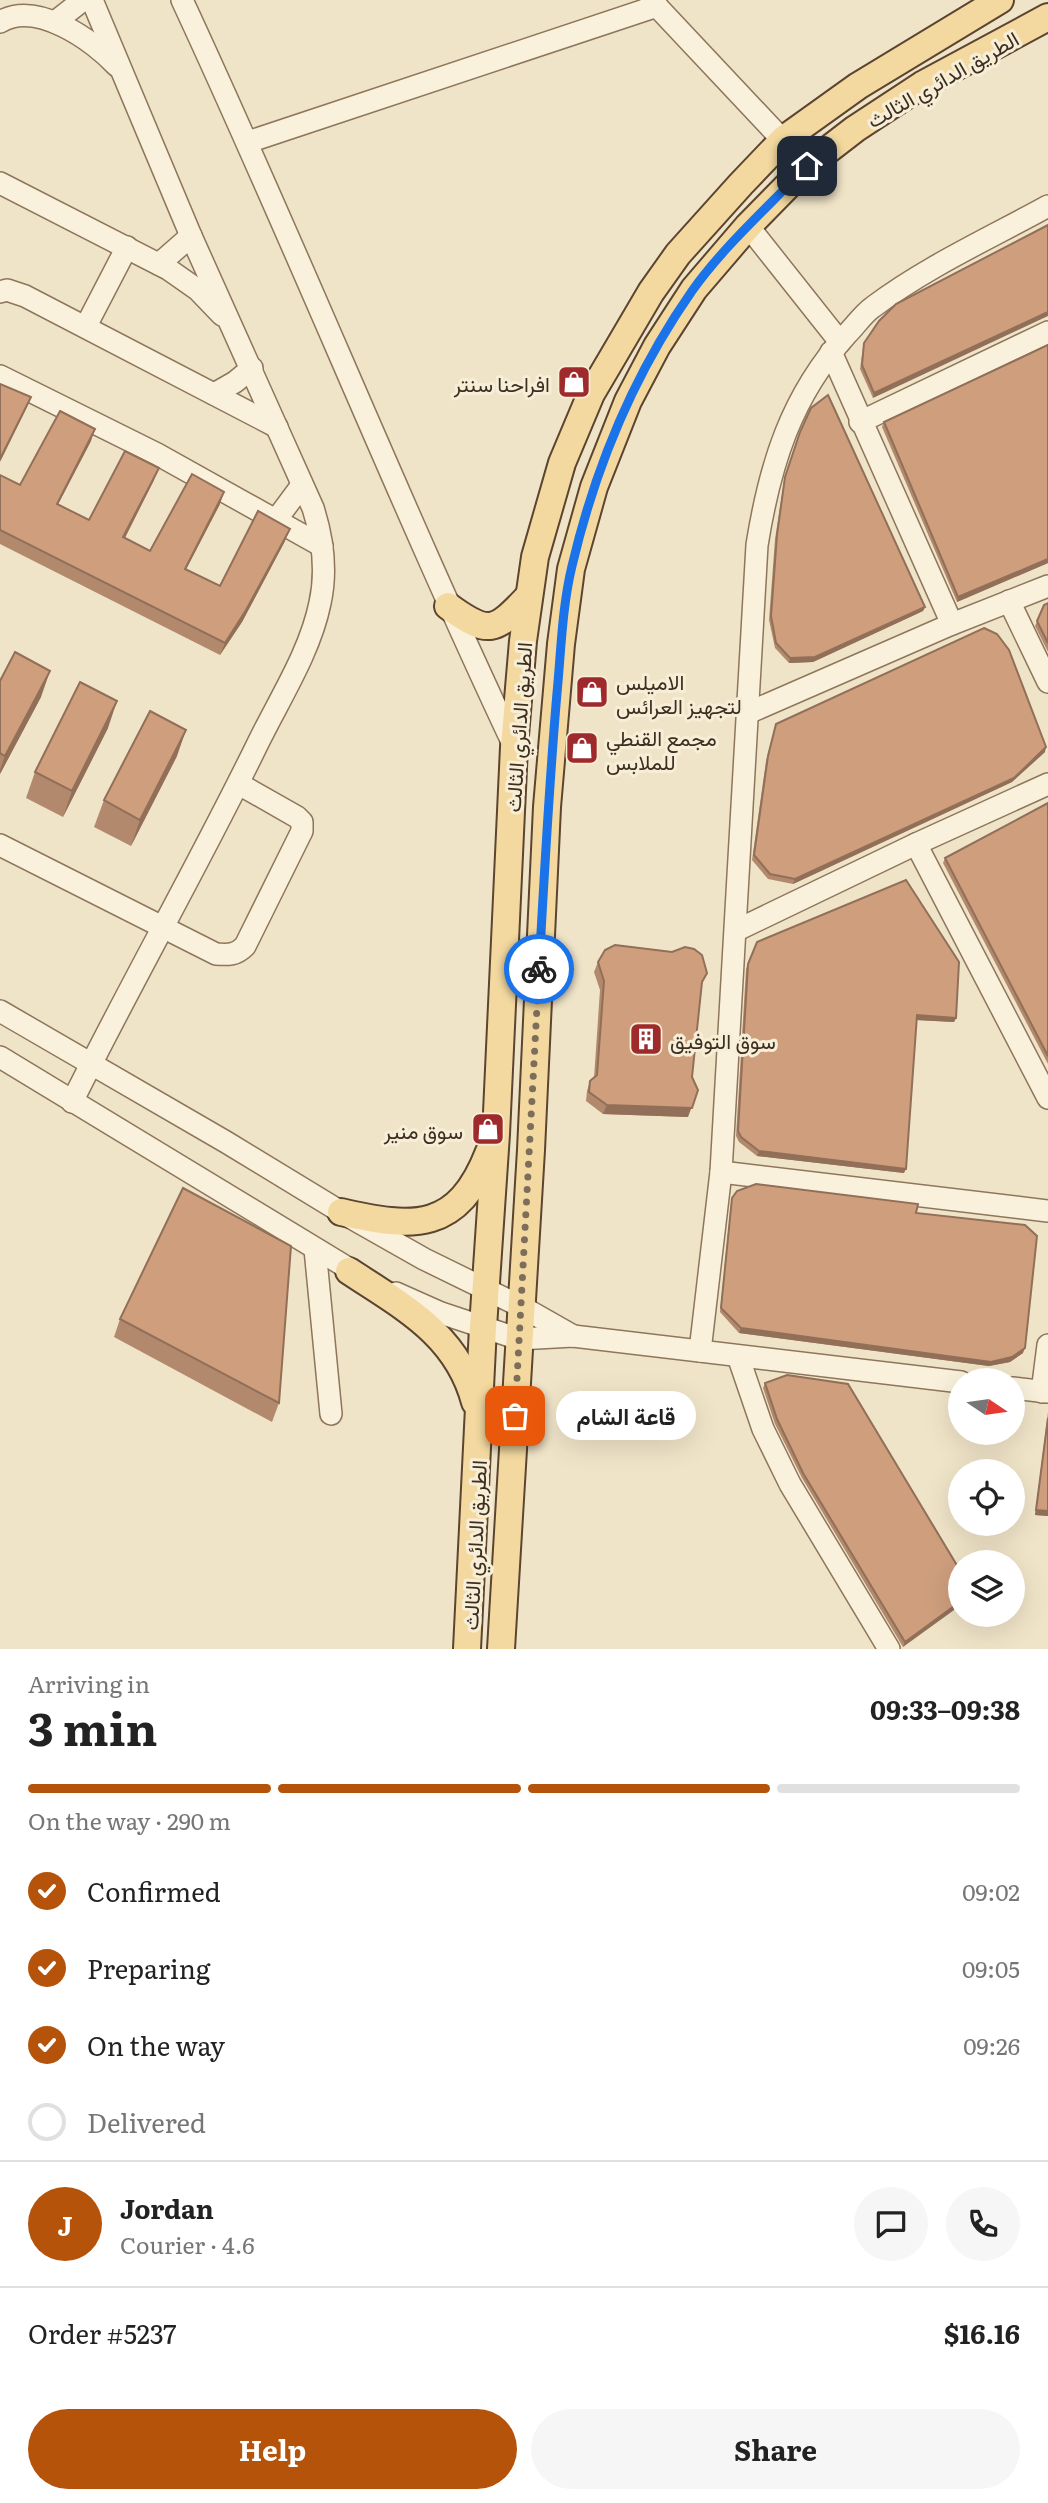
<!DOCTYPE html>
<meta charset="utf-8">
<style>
body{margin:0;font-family:Literata,Vazirmatn,serif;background:#f6f6f6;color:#222;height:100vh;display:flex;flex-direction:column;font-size:26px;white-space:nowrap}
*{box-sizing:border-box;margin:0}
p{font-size:23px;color:#767676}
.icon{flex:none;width:38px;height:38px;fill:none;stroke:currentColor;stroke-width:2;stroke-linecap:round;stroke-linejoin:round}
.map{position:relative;height:1649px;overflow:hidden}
.side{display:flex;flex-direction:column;background:#fff;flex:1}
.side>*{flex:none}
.needle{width:46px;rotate:103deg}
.fabs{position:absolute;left:948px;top:1368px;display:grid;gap:14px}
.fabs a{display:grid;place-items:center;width:77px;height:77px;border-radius:50%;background:#fff;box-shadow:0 7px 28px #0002;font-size:35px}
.pin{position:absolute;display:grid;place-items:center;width:60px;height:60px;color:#fff;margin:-30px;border-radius:14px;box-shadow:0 4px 10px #0006}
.courier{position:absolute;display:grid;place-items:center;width:70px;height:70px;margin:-35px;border:5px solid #1a73e8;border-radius:50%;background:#fff;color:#222;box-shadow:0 2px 9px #0007}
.bubble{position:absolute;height:49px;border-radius:24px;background:#fff;box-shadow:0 7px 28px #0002;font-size:23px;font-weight:700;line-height:49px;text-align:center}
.head em{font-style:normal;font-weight:700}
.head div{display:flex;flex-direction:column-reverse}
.head{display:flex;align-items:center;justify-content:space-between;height:119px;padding:0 28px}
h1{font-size:46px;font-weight:700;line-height:52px}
.bar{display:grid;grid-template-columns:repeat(4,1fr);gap:10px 7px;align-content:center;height:84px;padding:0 28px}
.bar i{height:9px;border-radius:5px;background:#e0e0e0}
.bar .active{background:#b45309}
.bar p{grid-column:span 4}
.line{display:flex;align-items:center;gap:18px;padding:0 28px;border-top:2px solid #e0e0e0}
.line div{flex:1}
.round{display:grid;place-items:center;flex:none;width:74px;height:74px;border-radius:37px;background:#f6f6f6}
ol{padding:0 28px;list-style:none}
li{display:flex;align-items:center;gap:21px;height:77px}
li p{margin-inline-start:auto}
li .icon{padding:7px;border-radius:50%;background:#b45309;color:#fff;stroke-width:4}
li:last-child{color:#767676}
li i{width:38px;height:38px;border:4px solid #e0e0e0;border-radius:50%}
.cta{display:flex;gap:14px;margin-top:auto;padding:14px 28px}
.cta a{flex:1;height:80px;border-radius:42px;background:#b45309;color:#fff;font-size:28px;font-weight:700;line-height:80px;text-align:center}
.cta a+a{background:#f6f6f6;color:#222}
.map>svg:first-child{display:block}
</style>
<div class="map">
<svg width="1048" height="1649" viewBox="0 0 1048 1649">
<rect width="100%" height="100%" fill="#f0e4c8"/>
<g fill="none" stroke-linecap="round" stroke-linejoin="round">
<defs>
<g id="minor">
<path d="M182,0C297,247 398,500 514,746"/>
<polyline points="651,0 807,166"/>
<path d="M0,22C36,0 93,40 117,66"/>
<polyline points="55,22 83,0"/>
<polyline points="248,142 657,6"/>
<polyline points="0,183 168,269 198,290 222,315"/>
<polyline points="748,226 840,342"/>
<polyline points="159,264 191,236"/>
<polyline points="0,292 7,290 25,296 277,427"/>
<polyline points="86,326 127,247"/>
<polyline points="831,352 952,624"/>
<polyline points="0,376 157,454 322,546"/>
<polyline points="214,394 235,382 252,368"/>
<polyline points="860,422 1048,332"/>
<polyline points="276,520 302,485"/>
<polyline points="1009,601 1048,682"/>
<polyline points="748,713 952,624 1048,586"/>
<polyline points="916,844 1048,1098"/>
<path d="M0,845L216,954C229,955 236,955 245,946L302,831V822L297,817L239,784"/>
<polyline points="737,930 916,844 1048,784"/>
<polyline points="0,1011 226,1142 341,1212 424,1259 522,1307 573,1336"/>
<polyline points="0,1057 361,1276"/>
<path d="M72,1102C132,981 199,864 258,743C280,698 310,652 320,603C327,571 323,539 313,508L191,236L92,0"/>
<polyline points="721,1172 1048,1211"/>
<polyline points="315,1249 331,1414"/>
<polyline points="396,1293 441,1313 519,1339 573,1336 961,1382"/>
<path d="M700,1351L721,1172L757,545C770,464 791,396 847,334C856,325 863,314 873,307C926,267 990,238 1048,206"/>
<polyline points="738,1356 763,1429 790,1484 889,1649"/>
<polyline points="1013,1388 1048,1392"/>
<polyline points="1042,1392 1048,1345"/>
</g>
<g id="major">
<path d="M448,606C489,636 495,632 528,597"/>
<path d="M341,1212C414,1229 458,1232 489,1152"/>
<path d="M349,1271C403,1307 457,1334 475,1402"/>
<polyline points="467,1649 483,1327 496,1134 514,747 523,641 535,557 562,463 591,394 651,292 678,254 741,184 784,139 858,86 1000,0"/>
<polyline points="501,1649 531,1150 547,807 561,644 571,569 594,487 628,401 657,346 694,289 748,226 807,166 855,129 922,85 1048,17"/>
</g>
</defs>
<!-- minor casing -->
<use href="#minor" stroke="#8d765c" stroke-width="24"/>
<!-- major casing -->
<use href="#major" stroke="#5b4430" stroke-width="30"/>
<!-- minor -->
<use href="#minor" stroke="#faf1dc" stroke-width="21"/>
<!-- major -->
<use href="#major" stroke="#f3d9a0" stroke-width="26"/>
</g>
<!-- wall -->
<g fill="#b2896c">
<polygon points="1048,225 873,398 860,369 863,348 864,343"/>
<polygon points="884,422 1048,563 957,602 882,427"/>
<polygon points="800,432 925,607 923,611 813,662 789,663 775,648 769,620 775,539 784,482"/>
<polygon points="91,441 58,504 89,520 154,480 125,538 150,551 220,504 186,569 220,586 285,541 242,622 220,655 0,544 0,475 20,485"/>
<polygon points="1048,603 1048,652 1035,626 1044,605"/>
<polygon points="0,681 41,697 0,774"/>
<polygon points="108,728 63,817 26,798 35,772"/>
<polygon points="775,729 1045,752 1012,782 793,884 768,879 752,860 766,761"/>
<polygon points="177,756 131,846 94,827 104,800"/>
<polygon points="1048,803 1048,1064 943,863 945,858"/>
<polygon points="757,942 956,1018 954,1022 917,1020 904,1173 757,1156 739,1142 736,1136 746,969"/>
<polygon points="598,962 702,985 688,1117 603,1114 586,1101 587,1091 590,1081 594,1078 600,990 594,972"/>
<polygon points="732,1198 916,1213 1023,1353 1010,1362 989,1366 739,1333 720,1312 731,1203"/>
<polygon points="120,1319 279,1403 272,1422 114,1337"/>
<polygon points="765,1383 961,1572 903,1647 802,1478 775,1424 763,1388"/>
<polygon points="1048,1412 1048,1516 1035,1515"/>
</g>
<!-- shaded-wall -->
<g fill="#916f58">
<polygon points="1048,312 1048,316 873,398 874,393"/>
<polygon points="31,397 26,409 0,462 0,459"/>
<polygon points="95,429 91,441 52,516 57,504"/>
<polygon points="159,468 154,480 119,549 123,537"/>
<polygon points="224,492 220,504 180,581 185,569"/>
<polygon points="290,529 285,541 242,622 220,655 225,643"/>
<polygon points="1048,559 1048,563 957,602 958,597"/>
<polygon points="925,607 923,611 813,662 789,663 790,658"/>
<polygon points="50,671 41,697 0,774 0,770 5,756"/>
<polygon points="117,701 108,728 63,817 72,791"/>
<polygon points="186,730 177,756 131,846 140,820"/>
<polygon points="1046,747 1045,752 1012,782 793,884 795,879"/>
<polygon points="917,1015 956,1018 954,1022 915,1020"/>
<polygon points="698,1090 688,1117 603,1114 607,1105"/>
<polygon points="759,1151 906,1169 904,1173 757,1156"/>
<polygon points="741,1328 1025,1348 1023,1353 1010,1362 989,1366 739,1333"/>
<polygon points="1036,1510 1048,1511 1048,1516 1035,1515"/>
<polygon points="961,1601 961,1605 903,1647 905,1642"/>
</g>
<!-- building -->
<g fill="#cf9f7d" stroke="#916f58" stroke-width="2">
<polygon points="1048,225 1048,312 874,393 862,365 864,343 879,321 896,304"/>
<polygon points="1048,345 1048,559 958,597 884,422"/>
<polygon points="0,384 31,397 0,459"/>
<polygon points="828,395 925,607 815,657 790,658 776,643 771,616 777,535 785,477 800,432 811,408"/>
<polygon points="60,411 95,429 57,504 89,520 125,451 159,468 123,537 150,551 192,474 224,492 185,569 220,586 258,511 290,529 246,610 225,643 0,530 0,475 20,485"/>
<polygon points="1048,603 1048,643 1037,621 1044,605"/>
<polygon points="984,628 997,634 1009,650 1046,747 1014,778 795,879 770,874 754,855 768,756 776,724"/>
<polygon points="15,652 50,671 5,756 0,753 0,681"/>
<polygon points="80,682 117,701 72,791 35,772"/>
<polygon points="150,711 186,730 140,820 104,800"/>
<polygon points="1048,803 1048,1056 945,858"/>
<polygon points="906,880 959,962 956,1018 917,1015 906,1169 759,1151 741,1137 738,1131 748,964 757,942"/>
<polygon points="615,945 672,952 685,947 694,949 702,955 707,973 702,982 692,1077 698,1090 692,1108 607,1105 589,1092 590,1081 597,1075 604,981 598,962 605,950"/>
<polygon points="756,1184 918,1204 916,1213 1025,1225 1037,1236 1025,1348 1012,1357 991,1362 741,1328 721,1308 732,1198 737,1191"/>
<polygon points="183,1188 291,1246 279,1403 120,1319"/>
<polygon points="787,1375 848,1384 961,1572 961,1601 905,1642 803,1473 777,1419 765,1383"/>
<polygon points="1048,1418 1048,1511 1036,1510"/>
</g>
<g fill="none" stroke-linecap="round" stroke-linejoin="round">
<!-- done -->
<polyline stroke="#7c6e5b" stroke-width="7" stroke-dasharray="0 12.6" points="515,1416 539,969"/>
<!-- route -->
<path stroke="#1a73e8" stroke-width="9" d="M539,969C544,877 549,785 557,693C561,652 562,607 572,566C595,468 634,374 692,291C723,247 770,205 807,166"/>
</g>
<!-- icons -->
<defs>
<symbol id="shop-square" viewBox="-11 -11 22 22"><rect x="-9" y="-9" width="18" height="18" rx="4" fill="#9e2a2b" stroke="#f7eed8"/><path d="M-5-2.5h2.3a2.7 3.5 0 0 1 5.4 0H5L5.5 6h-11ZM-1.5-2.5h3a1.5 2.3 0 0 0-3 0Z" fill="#fff"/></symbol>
<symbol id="building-square" viewBox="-11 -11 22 22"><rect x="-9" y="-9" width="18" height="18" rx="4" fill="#9e2a2b" stroke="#f7eed8"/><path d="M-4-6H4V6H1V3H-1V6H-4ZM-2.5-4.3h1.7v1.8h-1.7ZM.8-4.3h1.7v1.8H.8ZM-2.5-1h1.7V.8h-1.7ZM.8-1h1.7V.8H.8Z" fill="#fff"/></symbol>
</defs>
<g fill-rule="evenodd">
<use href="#shop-square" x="555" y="363" width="38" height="38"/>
<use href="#shop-square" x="573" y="673" width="38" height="38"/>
<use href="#shop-square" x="563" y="729" width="38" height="38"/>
<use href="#building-square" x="627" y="1020" width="38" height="38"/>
<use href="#shop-square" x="469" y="1110" width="38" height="38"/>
</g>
<g text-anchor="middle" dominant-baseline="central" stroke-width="6" stroke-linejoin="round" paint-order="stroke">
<!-- street labels -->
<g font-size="21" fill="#3d2e20" stroke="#f7eed8">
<text transform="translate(942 78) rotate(-30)">الطريق الدائري الثالث</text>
<text transform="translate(517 727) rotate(-86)">الطريق الدائري الثالث</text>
<text transform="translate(473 1545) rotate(-87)">الطريق الدائري الثالث</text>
</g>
<!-- poi labels -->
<g font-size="21" fill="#3d2e20" stroke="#f7eed8" text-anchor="start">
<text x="550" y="382" text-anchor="end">افراحنا سنتر</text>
<text x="616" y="680">الاميلس<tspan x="616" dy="24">لتجهيز العرائس</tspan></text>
<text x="606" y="736">مجمع القنطي<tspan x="606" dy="24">للملابس</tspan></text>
<text x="670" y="1039">سوق التوفيق</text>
<text x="463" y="1129" text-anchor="end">سوق منير</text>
</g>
</g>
</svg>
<div class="fabs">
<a><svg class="needle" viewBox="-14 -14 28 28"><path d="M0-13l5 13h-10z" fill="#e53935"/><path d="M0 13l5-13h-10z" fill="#767676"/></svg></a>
<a><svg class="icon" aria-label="locate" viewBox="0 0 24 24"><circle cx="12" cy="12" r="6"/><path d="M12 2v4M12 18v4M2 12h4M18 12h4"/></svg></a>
<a><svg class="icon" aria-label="layers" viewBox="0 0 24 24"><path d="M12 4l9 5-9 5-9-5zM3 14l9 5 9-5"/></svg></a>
</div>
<div class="pin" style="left:515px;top:1416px;background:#ea580c"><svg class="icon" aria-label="bag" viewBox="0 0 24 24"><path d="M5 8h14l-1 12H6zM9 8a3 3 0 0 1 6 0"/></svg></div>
<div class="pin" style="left:807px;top:166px;background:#1f2937"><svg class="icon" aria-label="home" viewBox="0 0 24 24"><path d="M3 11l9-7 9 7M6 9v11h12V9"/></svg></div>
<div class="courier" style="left:539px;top:969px"><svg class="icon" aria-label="bike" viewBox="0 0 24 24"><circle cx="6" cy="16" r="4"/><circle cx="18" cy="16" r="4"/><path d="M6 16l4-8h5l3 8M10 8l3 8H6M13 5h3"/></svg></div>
<div class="bubble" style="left:556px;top:1391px;width:140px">قاعة الشام</div>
</div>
<section class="side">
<div class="head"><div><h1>3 min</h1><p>Arriving in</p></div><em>09:33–09:38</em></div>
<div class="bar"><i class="active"></i><i class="active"></i><i class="active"></i><i></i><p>On the way · 290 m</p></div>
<ol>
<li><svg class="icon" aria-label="check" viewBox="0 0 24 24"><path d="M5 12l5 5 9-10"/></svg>Confirmed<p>09:02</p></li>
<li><svg class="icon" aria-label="check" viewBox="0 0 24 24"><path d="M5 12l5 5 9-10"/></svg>Preparing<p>09:05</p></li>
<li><svg class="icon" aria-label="check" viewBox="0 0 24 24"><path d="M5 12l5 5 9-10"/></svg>On the way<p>09:26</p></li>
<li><i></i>Delivered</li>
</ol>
<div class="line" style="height:126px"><b class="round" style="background:#b45309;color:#fff">J</b><div><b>Jordan</b><p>Courier · 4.6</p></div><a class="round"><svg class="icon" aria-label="chat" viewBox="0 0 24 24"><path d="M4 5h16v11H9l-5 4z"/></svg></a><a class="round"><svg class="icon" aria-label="phone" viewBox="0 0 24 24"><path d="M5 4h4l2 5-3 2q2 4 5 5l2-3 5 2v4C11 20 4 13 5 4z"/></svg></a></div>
<div class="line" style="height:91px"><div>Order #5237</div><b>$16.16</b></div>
<div class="cta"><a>Help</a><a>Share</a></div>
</section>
